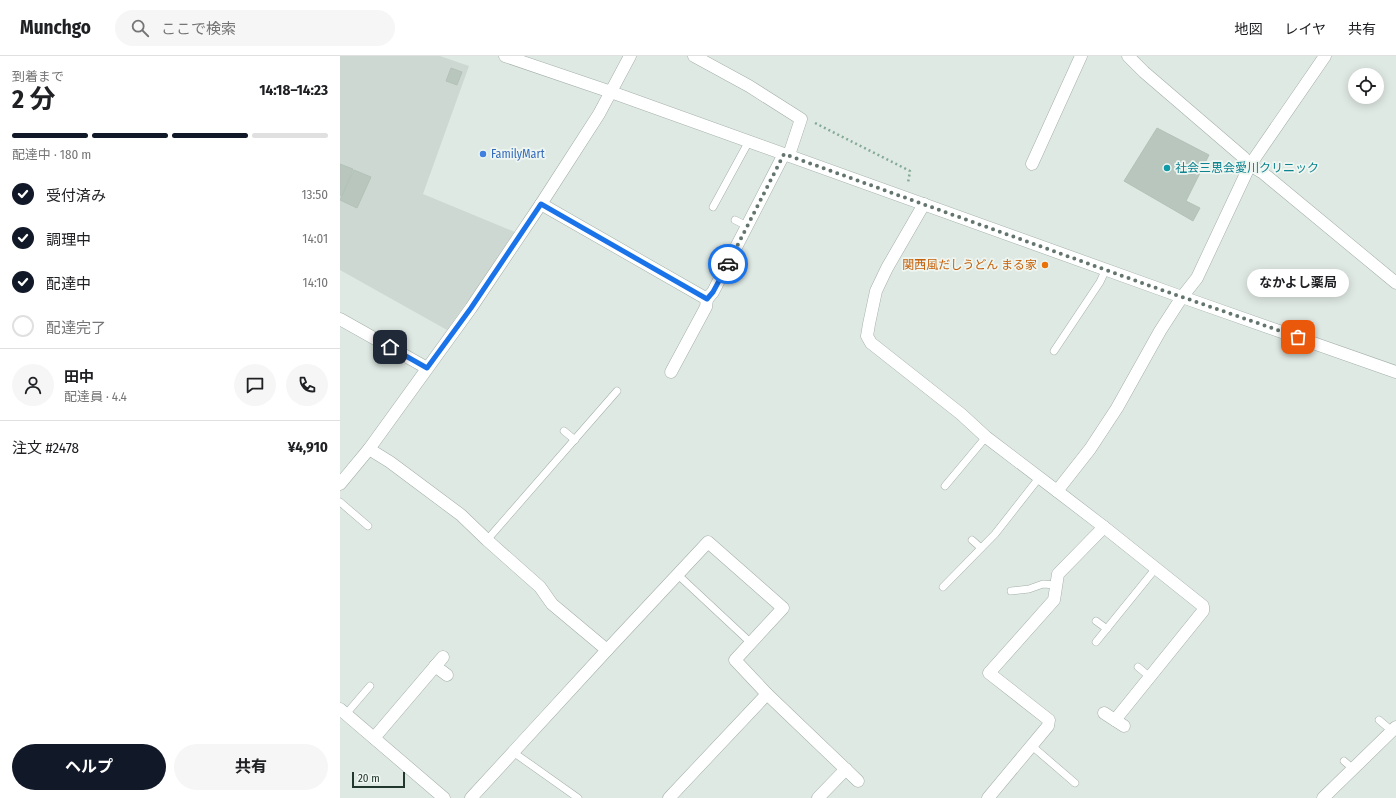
<!DOCTYPE html>
<html lang="ja">
<meta charset="utf-8">
<style>
body{margin:0;font-family:"Fira Sans Condensed","Noto Sans JP",sans-serif;background:#f6f6f6;color:#202124;height:100vh;display:flex;flex-direction:column;font-size:15px;white-space:nowrap}
*{box-sizing:border-box;margin:0}
p{font-size:13px;color:#757577}
.icon{flex:none;width:22px;height:22px;fill:none;stroke:currentColor;stroke-width:2;stroke-linecap:round;stroke-linejoin:round}
.map{position:relative;flex:1;overflow:hidden}
.side{display:flex;flex-direction:column;background:#fff;width:340px}
.side>*{flex:none}
.controls{position:absolute;left:1008px;top:12px;display:grid;gap:8px}
.controls a{display:grid;place-items:center;width:36px;height:36px;border-radius:50%;background:#fff;box-shadow:0 2px 10px #0003;font-size:20px}
.scale{position:absolute;left:12px;bottom:10px;width:53px;box-sizing:border-box;padding-left:4px;border:2px solid #22372e;border-top:0;font-size:11px;line-height:14px;white-space:nowrap;color:#22372e;-webkit-text-stroke:3px #eff6f1;paint-order:stroke}
.pin{position:absolute;display:grid;place-items:center;width:34px;height:34px;color:#fff;margin:-17px;border-radius:8px;box-shadow:0 2px 6px #0006}
.courier{position:absolute;display:grid;place-items:center;width:40px;height:40px;margin:-20px;border:3px solid #1a73e8;border-radius:50%;background:#fff;color:#222;box-shadow:0 1px 5px #0007}
.bubble{position:absolute;height:28px;border-radius:14px;background:#fff;box-shadow:0 2px 10px #0003;font-size:13px;font-weight:700;line-height:28px;text-align:center}
.headline em{font-style:normal;font-weight:700}
.headline div{display:flex;flex-direction:column-reverse}
.headline{display:flex;align-items:center;justify-content:space-between;height:68px;padding:0 12px}
h1{font-size:26px;font-weight:700;line-height:30px}
.bar{display:grid;grid-template-columns:repeat(4,1fr);gap:6px 4px;align-content:center;height:48px;padding:0 12px}
.bar i{height:5px;border-radius:3px;background:#e0e0e0}
.bar .selected{background:#111827}
.bar p{grid-column:span 4}
.line{display:flex;align-items:center;gap:10px;padding:0 12px;border-top:1px solid #e0e0e0}
.line div{flex:1}
.round{display:grid;place-items:center;flex:none;width:42px;height:42px;border-radius:21px;background:#f6f6f6}
ol{padding:0 12px;list-style:none}
li{display:flex;align-items:center;gap:12px;height:44px}
li p{margin-inline-start:auto}
li .icon{padding:4px;border-radius:50%;background:#111827;color:#fff;stroke-width:4}
li:last-child{color:#757577}
li i{width:22px;height:22px;border:2px solid #e0e0e0;border-radius:50%}
.primary-button{display:flex;gap:8px;margin-top:auto;padding:8px 12px}
.primary-button a{flex:1;height:46px;border-radius:24px;background:#111827;color:#fff;font-size:16px;font-weight:700;line-height:46px;text-align:center}
.primary-button a+a{background:#f6f6f6;color:#202124}
header{display:flex;align-items:center;gap:24px;box-sizing:border-box;height:56px;padding:0 20px;background:#fff;border-bottom:1px solid #e0e0e0}
header strong{font-size:19px}
nav{display:flex;gap:22px;margin-inline-start:auto;font-size:14px}
.search{width:280px;height:36px;background:#f6f6f6;display:flex;align-items:center;gap:10px;box-sizing:border-box;padding:0 14px;border-radius:22px;color:#757577;font-size:15px}
main{display:flex;flex:1;min-height:0}
.map>svg:first-child{display:block}
</style>
<header>
<strong>Munchgo</strong>
<div class="search"><svg class="icon" aria-label="search" viewBox="0 0 24 24"><circle cx="10" cy="10" r="6"/><path d="M15 15l6 6"/></svg>ここで検索</div>
<nav><a>地図</a><a>レイヤ</a><a>共有</a></nav>
</header>
<main>
<section class="side">
<div class="headline"><div><h1>2 分</h1><p>到着まで</p></div><em>14:18–14:23</em></div>
<div class="bar"><i class="selected"></i><i class="selected"></i><i class="selected"></i><i></i><p>配達中 · 180 m</p></div>
<ol>
<li><svg class="icon" aria-label="check" viewBox="0 0 24 24"><path d="M5 12l5 5 9-10"/></svg>受付済み<p>13:50</p></li>
<li><svg class="icon" aria-label="check" viewBox="0 0 24 24"><path d="M5 12l5 5 9-10"/></svg>調理中<p>14:01</p></li>
<li><svg class="icon" aria-label="check" viewBox="0 0 24 24"><path d="M5 12l5 5 9-10"/></svg>配達中<p>14:10</p></li>
<li><i></i>配達完了</li>
</ol>
<div class="line" style="height:72px"><a class="round"><svg class="icon" aria-label="person" viewBox="0 0 24 24"><circle cx="12" cy="8" r="4"/><path d="M4 21q1-7 8-7t8 7"/></svg></a><div><b>田中</b><p>配達員 · 4.4</p></div><a class="round"><svg class="icon" aria-label="chat" viewBox="0 0 24 24"><path d="M4 5h16v11H9l-5 4z"/></svg></a><a class="round"><svg class="icon" aria-label="phone" viewBox="0 0 24 24"><path d="M5 4h4l2 5-3 2q2 4 5 5l2-3 5 2v4C11 20 4 13 5 4z"/></svg></a></div>
<div class="line" style="height:52px"><div>注文 #2478</div><b>¥4,910</b></div>
<div class="primary-button"><a>ヘルプ</a><a>共有</a></div>
</section>
<div class="map">
<svg width="1056" height="742" viewBox="0 0 1056 742">
<rect width="100%" height="100%" fill="#dfe9e3"/>
<!-- built -->
<polygon fill="#ced8d2" points="0,0 100,0 129,10 83,138 175,176 149,215 107,274 0,214"/>
<!-- building -->
<g fill="#b8c6be" stroke="#b3c2b9">
<polygon points="111,12 122,16 117,29 106,25"/>
<polygon points="817,72 869,99 846,145 860,152 853,165 784,125"/>
<polygon points="0,108 13,113 2,140 0,139"/>
<polygon points="14,114 31,121 17,152 0,144"/>
</g>
<g fill="none" stroke-linecap="round" stroke-linejoin="round">
<defs>
<g id="service">
<polyline points="373,151 409,85"/>
<polyline points="395,164 407,170"/>
<polyline points="714,295 760,226 766,213"/>
<polyline points="224,375 235,384"/>
<polyline points="605,430 646,381"/>
<polyline points="0,446 28,470"/>
<polyline points="147,484 277,335"/>
<polyline points="632,484 641,492"/>
<polyline points="337,518 411,587"/>
<polyline points="603,531 655,478 699,422"/>
<polyline points="671,535 689,533 703,528 716,529"/>
<polyline points="756,565 767,573"/>
<polyline points="756,586 816,512"/>
<polyline points="798,611 810,621"/>
<polyline points="6,658 30,630"/>
<polyline points="1039,664 1052,675"/>
<polyline points="692,690 735,727"/>
<polyline points="173,696 238,742"/>
<polyline points="1004,705 1013,713"/>
</g>
<g id="minor">
<polyline points="354,0 409,30 461,63 449,99"/>
<polyline points="788,0 804,16 903,101 910,109 923,117 1056,227"/>
<polyline points="692,108 741,0"/>
<polyline points="201,148 367,243 373,236 444,98"/>
<polyline points="584,148 547,212 536,235 529,268 527,280 531,287 621,358 646,381 717,435"/>
<polyline points="0,263 87,312"/>
<polyline points="331,316 366,251 367,243"/>
<polyline points="0,428 29,393"/>
<polyline points="267,594 368,486 443,552 395,604 427,638 518,725"/>
<polyline points="95,610 107,619"/>
<polyline points="0,653 104,742"/>
<polyline points="764,657 784,670"/>
<polyline points="775,664 863,555 863,550 764,471 717,435 750,393 777,352 820,275 842,241 857,222 910,109 985,0"/>
<polyline points="34,682 103,601"/>
<polyline points="131,742 267,594 212,548 200,531 147,484 121,459 50,406 29,393 131,252 201,148 259,58 290,0"/>
<polyline points="329,742 427,638"/>
<polyline points="478,742 506,713"/>
<polyline points="648,742 708,670 709,664 649,617 714,544 718,518 764,471"/>
<polyline points="983,742 1056,671"/>
</g>
<polyline id="tertiary" points="165,0 271,36 842,241 1056,316"/>
</defs>
<!-- service casing -->
<use href="#service" stroke="#a3b0a9" stroke-width="8"/>
<!-- minor casing -->
<use href="#minor" stroke="#a3b0a9" stroke-width="13"/>
<!-- tertiary casing -->
<use href="#tertiary" stroke="#a3b0a9" stroke-width="13"/>
<!-- path -->
<polyline stroke="#83a997" stroke-width="2.5" stroke-dasharray="2 3" stroke-linecap="butt" points="475,67 570,115 568,127"/>
<!-- service -->
<use href="#service" stroke="#fff" stroke-width="7"/>
<!-- minor -->
<use href="#minor" stroke="#fff" stroke-width="12"/>
<!-- tertiary -->
<use href="#tertiary" stroke="#fff" stroke-width="12"/>
</g>
<g fill="none" stroke-linecap="round" stroke-linejoin="round">
<!-- done -->
<polyline stroke="#64756d" stroke-width="4" stroke-dasharray="0 7.2" points="388,208 444,98 816,232 958,281"/>
<!-- route -->
<polyline stroke="#1a73e8" stroke-width="5" points="50,291 87,312 131,252 201,148 367,243 373,236 388,208"/>
</g>
<!-- markers -->
<circle fill="#3f7fe0" stroke="#eff6f1" stroke-width="1.5" cx="143" cy="98" r="4"/>
<circle fill="#0f9aa8" stroke="#eff6f1" stroke-width="1.5" cx="827" cy="112" r="4"/>
<circle fill="#e8710a" stroke="#eff6f1" stroke-width="1.5" cx="705" cy="209" r="4"/>
<g text-anchor="middle" dominant-baseline="central" stroke-width="3.5" stroke-linejoin="round" paint-order="stroke">
<!-- shop labels -->
<g font-size="12" fill="#366cbe" stroke="#eff6f1" text-anchor="start">
<text x="151" y="98">FamilyMart</text>
</g>
<!-- culture labels -->
<g font-size="12" fill="#0d838f" stroke="#eff6f1" text-anchor="start">
<text x="835" y="112">社会三思会愛川クリニック</text>
</g>
<!-- food labels -->
<g font-size="12" fill="#c56008" stroke="#eff6f1" text-anchor="end">
<text x="697" y="209">関西風だしうどん まる家</text>
</g>
</g>
</svg>
<div class="controls">
<a><svg class="icon" aria-label="locate" viewBox="0 0 24 24"><circle cx="12" cy="12" r="6"/><path d="M12 2v4M12 18v4M2 12h4M18 12h4"/></svg></a>
</div>
<div class="scale">20 m</div>
<div class="pin" style="left:958px;top:281px;background:#ea580c"><svg class="icon" aria-label="bag" viewBox="0 0 24 24"><path d="M5 8h14l-1 12H6zM9 8a3 3 0 0 1 6 0"/></svg></div>
<div class="pin" style="left:50px;top:291px;background:#1f2937"><svg class="icon" aria-label="home" viewBox="0 0 24 24"><path d="M3 11l9-7 9 7M6 9v11h12V9"/></svg></div>
<div class="courier" style="left:388px;top:208px"><svg class="icon" aria-label="car" viewBox="0 0 24 24"><path d="M5 17H2v-5l4-1 3-4h7l3 4 3 1v5h-3M9 17h6M6 11h13"/><circle cx="7" cy="17" r="2"/><circle cx="17" cy="17" r="2"/></svg></div>
<div class="bubble" style="left:907px;top:213px;width:102px">なかよし薬局</div>
</div>
</main>
